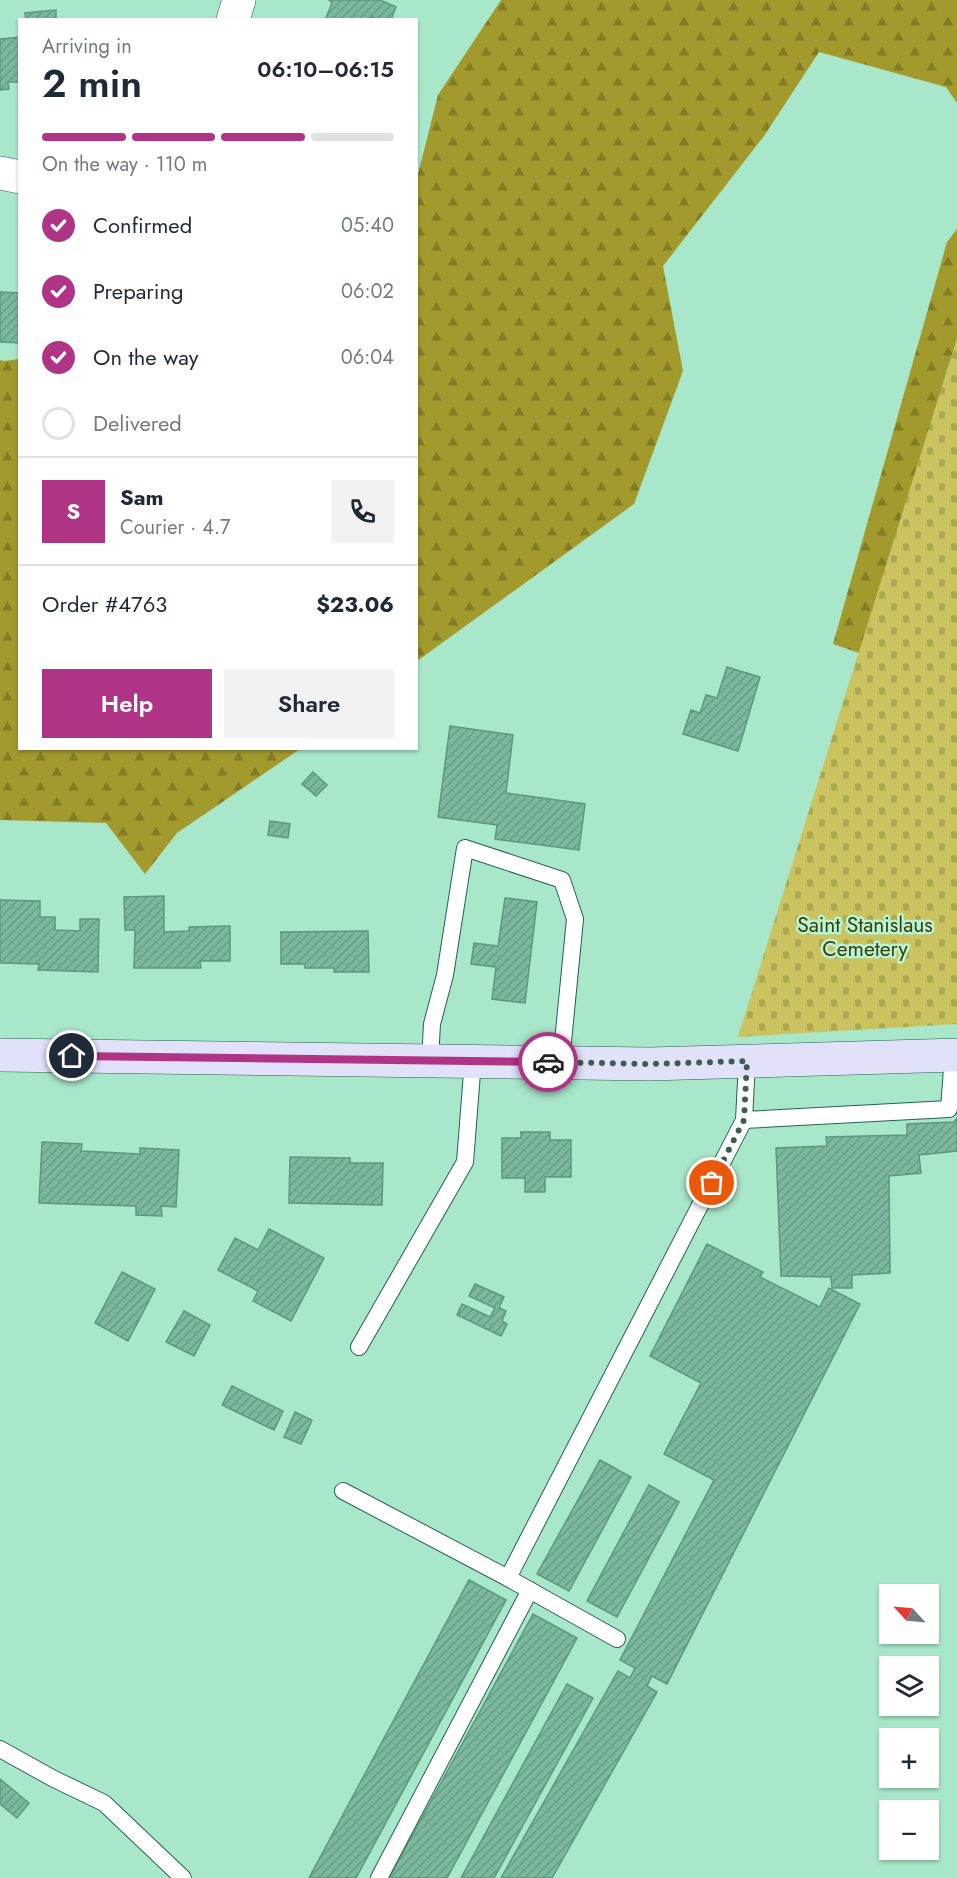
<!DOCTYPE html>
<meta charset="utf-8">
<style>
body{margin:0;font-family:Jost,sans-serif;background:#f2f2f3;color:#1f2937;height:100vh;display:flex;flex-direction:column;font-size:22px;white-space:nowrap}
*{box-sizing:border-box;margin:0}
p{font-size:20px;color:#747a83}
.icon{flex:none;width:33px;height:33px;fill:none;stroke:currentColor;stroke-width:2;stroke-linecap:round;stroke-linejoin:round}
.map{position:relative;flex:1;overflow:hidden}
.drawer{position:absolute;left:18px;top:18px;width:400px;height:732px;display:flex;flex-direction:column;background:#fff;border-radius:0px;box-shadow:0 2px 4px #0004}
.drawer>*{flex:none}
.needle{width:39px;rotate:296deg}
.controls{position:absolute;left:879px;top:1584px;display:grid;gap:12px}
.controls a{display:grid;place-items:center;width:60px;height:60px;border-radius:0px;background:#fff;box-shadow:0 2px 4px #0004;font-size:30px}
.pin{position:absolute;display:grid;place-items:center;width:51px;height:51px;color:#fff;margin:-26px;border:3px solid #fff;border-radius:50%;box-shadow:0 2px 6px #0007}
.courier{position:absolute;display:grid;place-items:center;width:60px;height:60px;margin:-30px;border:4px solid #b03485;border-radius:50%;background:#fff;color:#222;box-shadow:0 2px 8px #0007}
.overview em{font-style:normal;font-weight:600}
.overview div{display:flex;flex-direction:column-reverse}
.overview{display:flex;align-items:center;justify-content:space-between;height:102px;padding:0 24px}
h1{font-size:39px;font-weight:600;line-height:45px}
.bar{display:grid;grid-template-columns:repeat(4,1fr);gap:9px 6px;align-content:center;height:72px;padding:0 24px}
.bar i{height:8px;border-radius:4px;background:#e0e1e3}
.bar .current{background:#b03485}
.bar p{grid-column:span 4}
.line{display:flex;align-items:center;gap:15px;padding:0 24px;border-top:2px solid #e0e1e3}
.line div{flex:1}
.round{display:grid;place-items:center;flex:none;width:63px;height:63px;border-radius:0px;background:#f2f2f3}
ol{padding:0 24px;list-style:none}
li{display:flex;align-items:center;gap:18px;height:66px}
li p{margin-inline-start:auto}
li .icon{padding:6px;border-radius:50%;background:#b03485;color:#fff;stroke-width:4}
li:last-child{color:#747a83}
li i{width:33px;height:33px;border:3px solid #e0e1e3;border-radius:50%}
.button{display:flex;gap:12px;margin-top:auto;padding:12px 24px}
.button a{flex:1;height:69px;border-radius:0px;background:#b03485;color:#fff;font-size:24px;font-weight:600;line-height:69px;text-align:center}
.button a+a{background:#f2f2f3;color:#1f2937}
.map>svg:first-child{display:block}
</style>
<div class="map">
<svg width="957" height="1878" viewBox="0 0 957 1878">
<defs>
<pattern id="forest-firs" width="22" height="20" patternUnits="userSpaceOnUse" patternTransform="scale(1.5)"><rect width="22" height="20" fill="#a39a2e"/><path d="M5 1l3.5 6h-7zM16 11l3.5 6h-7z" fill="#827c25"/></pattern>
<pattern id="cemetery-stones" width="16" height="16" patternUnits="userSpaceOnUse" patternTransform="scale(1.5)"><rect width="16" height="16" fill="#cbc35f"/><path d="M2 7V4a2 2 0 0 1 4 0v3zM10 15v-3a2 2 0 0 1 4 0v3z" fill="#ada751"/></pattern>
<pattern id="building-hatch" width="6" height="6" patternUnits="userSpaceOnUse" patternTransform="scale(1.5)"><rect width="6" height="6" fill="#7bb89d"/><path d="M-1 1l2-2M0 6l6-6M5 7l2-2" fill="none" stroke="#699d86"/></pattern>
</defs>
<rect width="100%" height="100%" fill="#a8e7ca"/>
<!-- forest -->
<g fill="url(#forest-firs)">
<polygon points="501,0 957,0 957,103 946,87 819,52 764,136 663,266 683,371 634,504 417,661 417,178 438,95"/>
<polygon points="957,229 957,339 859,653 833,644 947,242"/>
<polygon points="19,359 20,748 300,749 177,833 145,874 106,823 0,820 0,360 4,361"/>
</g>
<!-- cemetery -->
<polygon fill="url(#cemetery-stones)" points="957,339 957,1024 738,1037"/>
<!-- building -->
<g fill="url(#building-hatch)" stroke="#5b987e" stroke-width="1.5">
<polygon points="329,0 380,0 396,7 391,20 377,20 372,17 372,20 325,20 332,3"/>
<polygon points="56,10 56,20 26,20 25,13"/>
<polygon points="20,37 20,82 8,82 9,89 0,90 0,39"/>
<polygon points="0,292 20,293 20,343 0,342"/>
<polygon points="727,667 760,677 738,751 683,734 691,710 700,713 706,695 717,698"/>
<polygon points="450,726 513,735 506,793 585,804 579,850 495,839 497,825 438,817"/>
<polygon points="313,772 327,785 316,796 302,784"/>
<polygon points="270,821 290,824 288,838 268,835"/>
<polygon points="164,896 164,932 189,931 189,927 230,926 230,961 200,961 201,968 134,968 135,930 125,930 124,897"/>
<polygon points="505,898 537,902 525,1003 492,999 496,967 471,964 474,943 498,946"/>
<polygon points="0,900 40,901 40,917 55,917 55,930 80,931 80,919 99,919 98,972 38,970 39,964 0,963"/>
<polygon points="368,931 369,972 334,972 334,968 305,968 305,964 281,964 281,932"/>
<polygon points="957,1118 957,1151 919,1155 921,1173 889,1176 890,1273 852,1275 852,1288 832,1288 831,1277 781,1276 776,1148 827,1146 826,1137 907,1135 907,1124 954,1122"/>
<polygon points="521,1132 550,1132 550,1140 571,1140 571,1177 545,1177 545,1192 525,1192 525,1178 502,1178 502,1138 521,1138"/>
<polygon points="42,1142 82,1144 81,1151 140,1154 140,1148 179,1150 176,1207 161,1206 162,1216 136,1215 136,1206 39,1203"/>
<polygon points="290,1157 350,1158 350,1163 383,1163 382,1205 289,1203"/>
<polygon points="269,1229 324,1258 291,1321 253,1301 258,1291 218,1270 235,1238 258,1250"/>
<polygon points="707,1244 763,1272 760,1277 820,1307 829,1288 860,1304 667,1684 652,1676 647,1686 657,1692 552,1878 501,1878 618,1671 630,1678 635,1668 620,1660 714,1480 664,1454 701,1383 650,1356"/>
<polygon points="122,1272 155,1289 128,1341 95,1323"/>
<polygon points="475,1284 504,1297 499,1308 506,1311 502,1321 507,1324 501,1336 457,1315 462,1304 490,1317 495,1308 469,1296"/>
<polygon points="184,1311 210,1325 194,1356 166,1342"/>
<polygon points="232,1386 283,1411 274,1430 222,1405"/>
<polygon points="295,1412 312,1420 301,1444 284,1437"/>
<polygon points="600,1460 631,1477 569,1591 537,1574"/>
<polygon points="649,1485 679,1502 617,1617 587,1601"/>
<polygon points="469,1580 506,1600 356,1878 309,1878"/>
<polygon points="533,1614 577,1638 447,1878 389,1878"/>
<polygon points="567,1684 593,1698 494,1878 461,1878"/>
<polygon points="0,1779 29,1803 17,1818 0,1804"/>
</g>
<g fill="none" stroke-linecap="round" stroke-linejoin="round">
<defs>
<g id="lane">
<polyline points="430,1060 432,1024 445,975 465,848 562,880 575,919 561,1062"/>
<polyline points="747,1061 744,1120 949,1109 953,1055"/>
<polyline points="359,1347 465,1162 473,1060"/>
<polyline points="343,1491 508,1578 744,1120"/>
<polyline points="508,1578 617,1639"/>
<polyline points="0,1749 54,1779 104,1803 183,1878"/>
<polyline points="379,1878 530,1590"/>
</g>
<g id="street">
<polyline points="233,20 239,0"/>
<polyline points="0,173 20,177"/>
</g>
<polyline id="secondary" points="0,1055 650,1064 957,1055"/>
</defs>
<!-- lane casing -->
<use href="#lane" stroke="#25634b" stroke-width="18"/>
<!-- street casing -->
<use href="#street" stroke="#25634b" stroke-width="34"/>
<!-- secondary casing -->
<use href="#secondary" stroke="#25634b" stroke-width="34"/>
<!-- lane -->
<use href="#lane" stroke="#fff" stroke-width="16"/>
<!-- street -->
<use href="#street" stroke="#fff" stroke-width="33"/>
<!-- secondary -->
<use href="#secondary" stroke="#e2e1fa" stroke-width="33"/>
</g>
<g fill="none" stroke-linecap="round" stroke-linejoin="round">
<!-- done -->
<polyline stroke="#3b5e4d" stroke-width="6" stroke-dasharray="0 10.8" points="548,1062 650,1064 747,1061 744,1120 712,1183"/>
<!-- route -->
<polyline stroke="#b03485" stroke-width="8" points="72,1056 548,1062"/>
</g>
<g text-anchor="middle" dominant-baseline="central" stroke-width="5" stroke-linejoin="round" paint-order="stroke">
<!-- park labels -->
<g font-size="21" fill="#403b00" stroke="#b5f4d7">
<text x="865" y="925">Saint Stanislaus<tspan x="865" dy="24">Cemetery</tspan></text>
</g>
</g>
</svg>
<div class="controls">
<a><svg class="needle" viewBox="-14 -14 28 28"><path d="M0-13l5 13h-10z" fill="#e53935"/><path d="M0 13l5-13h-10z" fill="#747a83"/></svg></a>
<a><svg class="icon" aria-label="layers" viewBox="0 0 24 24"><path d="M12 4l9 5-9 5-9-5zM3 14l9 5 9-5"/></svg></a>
<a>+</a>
<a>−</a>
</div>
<div class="pin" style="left:712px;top:1183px;background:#ea580c"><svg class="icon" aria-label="bag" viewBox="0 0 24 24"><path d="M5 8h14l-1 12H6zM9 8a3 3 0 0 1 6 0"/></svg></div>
<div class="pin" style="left:72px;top:1056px;background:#1f2937"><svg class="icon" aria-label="home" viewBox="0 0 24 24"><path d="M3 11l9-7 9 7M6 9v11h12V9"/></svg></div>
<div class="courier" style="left:548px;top:1062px"><svg class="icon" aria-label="car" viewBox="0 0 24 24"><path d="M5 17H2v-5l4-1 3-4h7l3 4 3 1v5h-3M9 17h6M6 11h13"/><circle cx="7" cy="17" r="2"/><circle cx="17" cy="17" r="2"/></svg></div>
<section class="drawer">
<div class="overview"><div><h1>2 min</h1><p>Arriving in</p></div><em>06:10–06:15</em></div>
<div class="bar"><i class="current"></i><i class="current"></i><i class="current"></i><i></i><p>On the way · 110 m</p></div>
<ol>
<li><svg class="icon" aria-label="check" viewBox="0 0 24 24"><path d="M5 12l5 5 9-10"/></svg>Confirmed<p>05:40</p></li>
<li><svg class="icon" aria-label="check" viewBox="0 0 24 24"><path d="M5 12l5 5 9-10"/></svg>Preparing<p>06:02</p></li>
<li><svg class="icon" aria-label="check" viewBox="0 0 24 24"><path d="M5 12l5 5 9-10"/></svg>On the way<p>06:04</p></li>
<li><i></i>Delivered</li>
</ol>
<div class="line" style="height:108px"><b class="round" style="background:#b03485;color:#fff">S</b><div><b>Sam</b><p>Courier · 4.7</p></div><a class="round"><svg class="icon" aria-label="phone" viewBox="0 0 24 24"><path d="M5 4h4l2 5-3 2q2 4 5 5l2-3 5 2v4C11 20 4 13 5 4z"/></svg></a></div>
<div class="line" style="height:78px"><div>Order #4763</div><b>$23.06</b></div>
<div class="button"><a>Help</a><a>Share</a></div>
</section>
</div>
